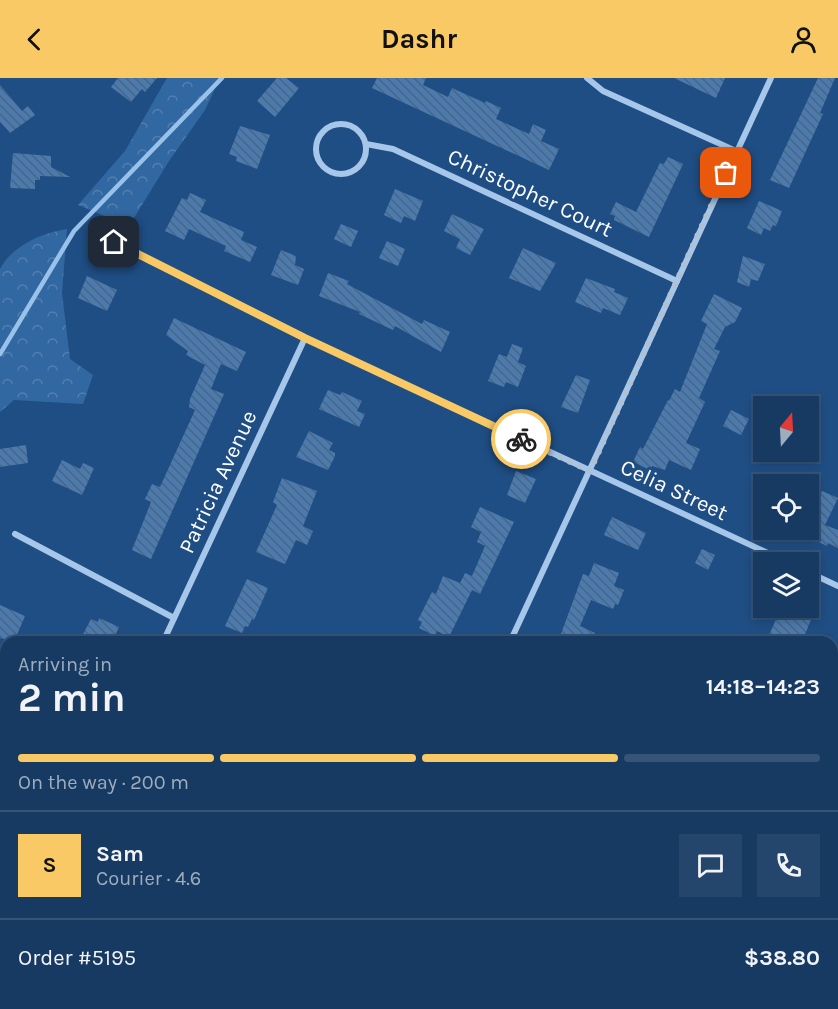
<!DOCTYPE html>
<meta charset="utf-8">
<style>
body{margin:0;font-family:Karla,sans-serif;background:#24456c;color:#f1f3f6;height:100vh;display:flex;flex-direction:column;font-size:22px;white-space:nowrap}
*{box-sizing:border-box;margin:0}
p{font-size:20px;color:#9eadbe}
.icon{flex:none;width:33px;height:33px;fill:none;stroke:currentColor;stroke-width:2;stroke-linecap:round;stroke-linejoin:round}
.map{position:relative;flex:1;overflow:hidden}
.side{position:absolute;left:0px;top:558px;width:838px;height:374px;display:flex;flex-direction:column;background:#173a63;border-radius:18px 18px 0 0;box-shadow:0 3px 9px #0003,0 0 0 2px #365478}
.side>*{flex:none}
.needle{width:39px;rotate:18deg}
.controls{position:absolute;left:753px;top:318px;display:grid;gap:12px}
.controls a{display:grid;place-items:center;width:66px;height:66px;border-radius:0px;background:#173a63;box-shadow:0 3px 9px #0003,0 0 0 2px #365478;font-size:30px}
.pin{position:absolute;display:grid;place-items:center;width:51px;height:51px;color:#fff;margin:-26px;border-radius:12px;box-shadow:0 3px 9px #0006}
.courier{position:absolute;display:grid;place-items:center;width:60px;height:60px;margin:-30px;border:4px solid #f8c965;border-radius:50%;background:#fff;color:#222;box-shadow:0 2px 8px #0007}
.summary em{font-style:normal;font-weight:700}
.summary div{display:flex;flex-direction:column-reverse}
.summary{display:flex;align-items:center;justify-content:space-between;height:102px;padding:0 18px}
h1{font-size:39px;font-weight:700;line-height:45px}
.bar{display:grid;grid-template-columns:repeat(4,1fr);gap:9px 6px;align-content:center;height:72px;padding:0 18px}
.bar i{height:8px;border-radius:4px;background:#365478}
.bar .selected{background:#f8c965}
.bar p{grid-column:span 4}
.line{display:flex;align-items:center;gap:15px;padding:0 18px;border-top:2px solid #365478}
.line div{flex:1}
.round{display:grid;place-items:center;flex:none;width:63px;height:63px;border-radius:0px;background:#24456c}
header{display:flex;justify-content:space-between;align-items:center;height:78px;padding:0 18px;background:#f8c965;color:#111;font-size:27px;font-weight:700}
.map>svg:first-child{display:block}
</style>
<header><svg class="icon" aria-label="back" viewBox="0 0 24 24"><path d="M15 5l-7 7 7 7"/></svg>Dashr<svg class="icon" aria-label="person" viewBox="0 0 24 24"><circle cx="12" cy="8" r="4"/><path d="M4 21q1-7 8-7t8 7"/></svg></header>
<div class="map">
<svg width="838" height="931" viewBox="0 0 838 931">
<defs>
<pattern id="forest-crowns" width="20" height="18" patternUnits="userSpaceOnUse" patternTransform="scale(1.5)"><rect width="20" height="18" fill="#3268a1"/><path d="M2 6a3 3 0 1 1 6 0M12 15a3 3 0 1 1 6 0" fill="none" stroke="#517faf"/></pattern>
<pattern id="building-back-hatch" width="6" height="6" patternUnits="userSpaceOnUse" patternTransform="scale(1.5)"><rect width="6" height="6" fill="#4b7bae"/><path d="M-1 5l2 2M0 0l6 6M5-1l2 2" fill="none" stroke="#4c647d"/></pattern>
</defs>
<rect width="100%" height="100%" fill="#1f4e84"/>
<!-- forest -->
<g fill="url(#forest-crowns)">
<polygon points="167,0 220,0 205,32 169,83 129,148 78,127 125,73"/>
<path d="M67,151L62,215L70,281L93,297L83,326L14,322L0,334V191C12,168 41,155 67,151Z"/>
</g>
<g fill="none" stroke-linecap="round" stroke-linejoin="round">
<!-- stream -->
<polyline stroke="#99c2eb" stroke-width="4.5" points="0,276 74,153 222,0"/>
</g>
<!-- building -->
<g fill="url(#building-back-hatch)">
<polygon points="118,0 157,0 145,14 142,11 131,24 111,9"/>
<polygon points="277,0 286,0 299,10 275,39 257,23"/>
<polygon points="377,0 426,0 423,7 448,19 452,10 485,25 486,23 501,30 496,41 529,56 533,46 546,52 541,63 559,71 549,92 372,10"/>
<polygon points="674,0 725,0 716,20"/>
<polygon points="818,0 835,0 820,35 823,36 789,110 770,102"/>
<polygon points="0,7 22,33 28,28 35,37 10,55 0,44"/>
<polygon points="240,48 270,57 257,91 236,83 237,79 229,76"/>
<polygon points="13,75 51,78 51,89 70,99 40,98 40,102 35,102 35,111 10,110"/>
<polygon points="668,79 683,86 649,159 614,142 615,138 610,136 616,124 636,134 657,91 660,85 664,86"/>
<polygon points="395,111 423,123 415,143 404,138 401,145 384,137"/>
<polygon points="190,115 206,122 200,134 244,154 241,162 257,169 250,184 224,173 226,168 189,151 184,162 165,153 182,120 187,122"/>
<polygon points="759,123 782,133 776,148 773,147 770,153 764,150 761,157 747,150"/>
<polygon points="452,136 484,151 470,177 456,170 460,161 444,153"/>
<polygon points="341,146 358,153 351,169 334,161"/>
<polygon points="387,163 405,171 398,188 379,180"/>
<polygon points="523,170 556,185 540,213 509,200"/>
<polygon points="281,172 296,178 295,187 304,191 298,207 271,197"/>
<polygon points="743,178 765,186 758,203 751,201 749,209 737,204"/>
<polygon points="328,195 349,203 347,206 422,246 424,242 450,254 441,274 395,248 393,252 359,236 360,234 319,218"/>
<polygon points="87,198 117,212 107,233 78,220"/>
<polygon points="586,200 615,211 614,214 628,220 620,237 603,230 601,235 575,224"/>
<polygon points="714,216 742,230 735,244 725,249 714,271 720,273 699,320 705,324 686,365 700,371 691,392 669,382 665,392 652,388 650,392 633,384 640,369 643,371 668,322 669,323 675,311 680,314 707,246 701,243"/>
<polygon points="174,240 246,274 237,293 221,286 211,311 224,316 151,481 132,472 151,424 145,421 152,406 160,409 195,332 189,329 190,321 205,287 186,277 188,273 166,257"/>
<polygon points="512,266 523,270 518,284 526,288 518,309 506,304 504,309 488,303 499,276 507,279"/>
<polygon points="576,297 590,302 578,335 561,329"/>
<polygon points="328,312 340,317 342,314 362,323 357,333 365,336 359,349 319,331"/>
<polygon points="731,332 749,341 741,357 723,348"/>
<polygon points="309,353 333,365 329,372 335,375 335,378 328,392 296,379"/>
<polygon points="26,367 28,385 0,389 0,371"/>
<polygon points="62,382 80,391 83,385 94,390 82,417 52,403"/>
<polygon points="516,393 536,401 525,425 507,417"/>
<polygon points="282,400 317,413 303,448 313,453 307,467 296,462 285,486 256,474 277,427 273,424"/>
<polygon points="822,413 838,420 825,447 838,452 838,470 828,465 827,468 808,459 808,443"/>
<polygon points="480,429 514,444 480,516 472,512 449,559 437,553 435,558 419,550 422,544 418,542 432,514 436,516 443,498 460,505 465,495 472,498 485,468 477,464 481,454 471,449"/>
<polygon points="612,439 646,455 638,472 604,457"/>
<polygon points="702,471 715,477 708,492 695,485"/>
<polygon points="594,485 619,495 614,508 624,512 618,527 615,526 613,531 591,522 580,548 595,555 590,564 558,564 583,496 589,498"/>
<polygon points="247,501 268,510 254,542 252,541 248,549 245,548 242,555 225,548"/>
<polygon points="0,527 25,538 14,564 0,560"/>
<polygon points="781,530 791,530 812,539 802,564 766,564"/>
<polygon points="99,540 119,549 112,564 79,564 91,541 98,544"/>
</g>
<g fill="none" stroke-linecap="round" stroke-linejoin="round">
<!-- minor -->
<g stroke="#a6c7e9" stroke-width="6">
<polyline points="587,0 603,13 736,73"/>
<circle cx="341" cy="71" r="25"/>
<polyline points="366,66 393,71 677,203"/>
<polyline points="92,153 305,260 787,484"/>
<polyline points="15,456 174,540"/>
<polyline points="808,494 838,508"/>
<polyline points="163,564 305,260"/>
<polyline points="510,564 771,0"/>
<polyline points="832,620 838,609"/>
<polyline points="0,912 6,899"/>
<polyline points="336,931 339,926"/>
<polyline points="685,931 688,926"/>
</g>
</g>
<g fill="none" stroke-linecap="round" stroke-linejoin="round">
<!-- done -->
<polyline stroke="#b1c1d4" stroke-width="6" stroke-dasharray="0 10.8" points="521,361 590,393 726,95"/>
<!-- route -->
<polyline stroke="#f8c965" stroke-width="8" points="114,164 305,260 521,361"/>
</g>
<g text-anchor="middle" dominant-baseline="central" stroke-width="6" stroke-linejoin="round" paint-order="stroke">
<!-- street labels -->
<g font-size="22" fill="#fff" stroke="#1f4e84">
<text transform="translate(530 115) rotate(25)">Christopher Court</text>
<text transform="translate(218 404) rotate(-65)">Patricia Avenue</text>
<text transform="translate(674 412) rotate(25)">Celia Street</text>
</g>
</g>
</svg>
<div class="controls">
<a><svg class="needle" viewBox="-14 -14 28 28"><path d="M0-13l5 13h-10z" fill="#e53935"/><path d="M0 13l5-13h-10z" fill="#9eadbe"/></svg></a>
<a><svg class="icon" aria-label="locate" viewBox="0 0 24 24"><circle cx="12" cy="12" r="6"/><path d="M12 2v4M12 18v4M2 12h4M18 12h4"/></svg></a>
<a><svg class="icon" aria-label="layers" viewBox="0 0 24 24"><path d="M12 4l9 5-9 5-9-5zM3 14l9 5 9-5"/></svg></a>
</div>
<div class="pin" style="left:726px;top:95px;background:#ea580c"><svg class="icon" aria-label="bag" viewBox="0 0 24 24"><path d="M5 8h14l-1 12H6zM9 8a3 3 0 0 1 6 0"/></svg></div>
<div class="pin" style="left:114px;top:164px;background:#1f2937"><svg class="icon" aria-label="home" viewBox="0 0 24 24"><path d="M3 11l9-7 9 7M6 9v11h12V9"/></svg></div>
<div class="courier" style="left:521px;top:361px"><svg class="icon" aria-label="bike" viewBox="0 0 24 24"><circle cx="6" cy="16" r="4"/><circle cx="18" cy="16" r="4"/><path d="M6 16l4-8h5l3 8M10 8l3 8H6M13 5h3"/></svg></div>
<section class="side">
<div class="summary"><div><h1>2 min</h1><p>Arriving in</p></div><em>14:18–14:23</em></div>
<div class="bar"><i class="selected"></i><i class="selected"></i><i class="selected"></i><i></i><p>On the way · 200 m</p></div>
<div class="line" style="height:108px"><b class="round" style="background:#f8c965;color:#111">S</b><div><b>Sam</b><p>Courier · 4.6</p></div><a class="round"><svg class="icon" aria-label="chat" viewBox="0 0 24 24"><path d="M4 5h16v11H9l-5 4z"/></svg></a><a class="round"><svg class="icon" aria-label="phone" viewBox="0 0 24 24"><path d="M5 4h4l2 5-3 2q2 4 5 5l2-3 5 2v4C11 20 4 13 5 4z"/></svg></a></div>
<div class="line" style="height:78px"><div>Order #5195</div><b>$38.80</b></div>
</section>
</div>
